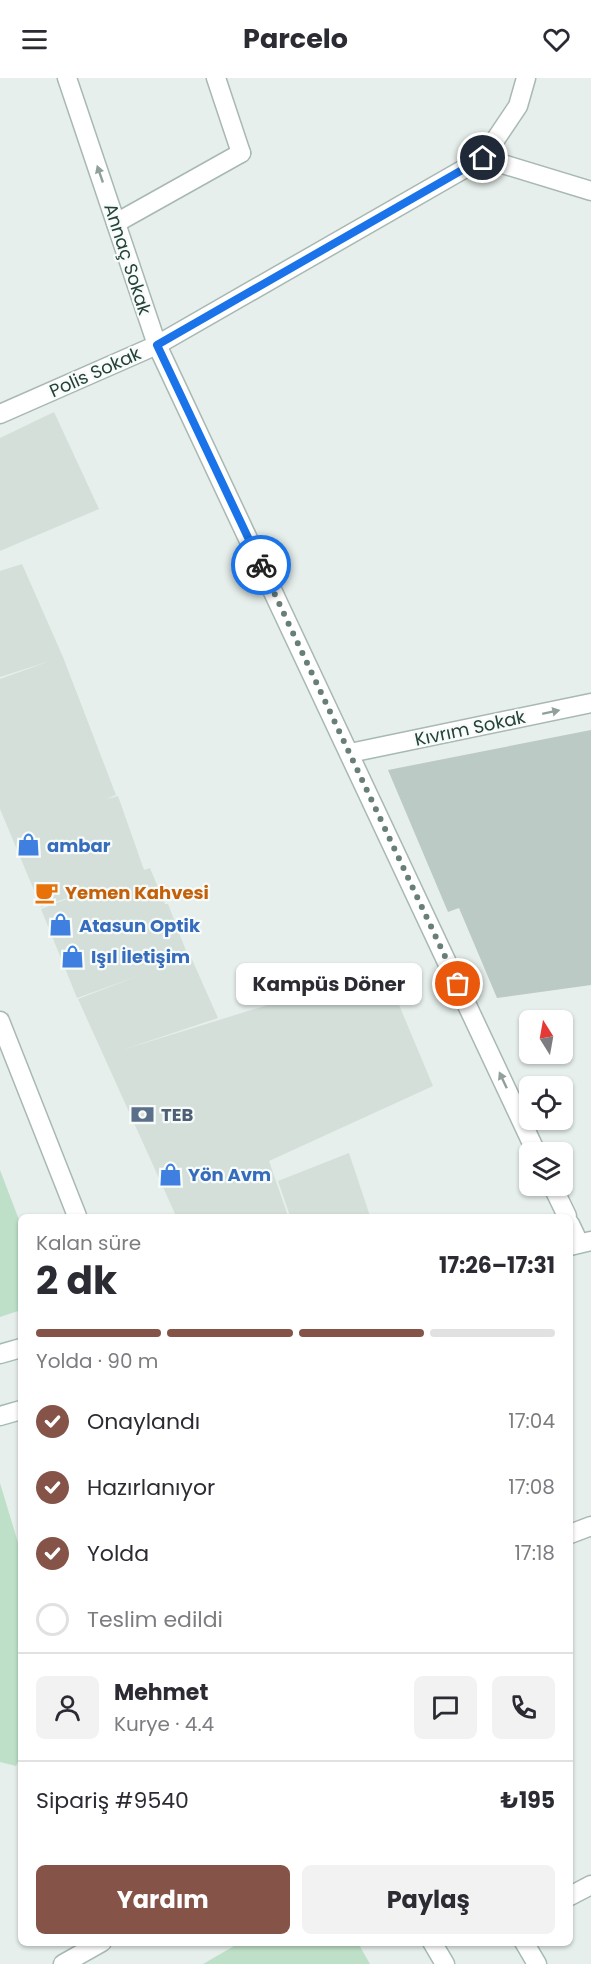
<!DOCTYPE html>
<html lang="tr">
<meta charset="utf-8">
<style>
body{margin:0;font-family:Poppins,sans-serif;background:#f2f2f3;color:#2b2b33;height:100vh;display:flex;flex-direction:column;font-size:22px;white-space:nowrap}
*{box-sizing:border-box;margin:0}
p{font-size:20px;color:#7c7c81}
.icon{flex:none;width:33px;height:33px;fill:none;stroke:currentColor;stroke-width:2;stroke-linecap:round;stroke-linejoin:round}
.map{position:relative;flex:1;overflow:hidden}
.details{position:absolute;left:18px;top:1136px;width:555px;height:732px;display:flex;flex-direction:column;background:#fff;border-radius:9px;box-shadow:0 2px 4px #0004}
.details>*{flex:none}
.needle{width:39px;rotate:349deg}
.buttons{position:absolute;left:519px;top:932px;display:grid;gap:12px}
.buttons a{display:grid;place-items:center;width:54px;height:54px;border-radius:9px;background:#fff;box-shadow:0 2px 4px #0004;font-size:30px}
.pin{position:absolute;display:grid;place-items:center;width:51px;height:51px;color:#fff;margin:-26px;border:3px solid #fff;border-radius:50%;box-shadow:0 2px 6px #0007}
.courier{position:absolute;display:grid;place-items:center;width:60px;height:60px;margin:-30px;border:4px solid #1a73e8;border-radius:50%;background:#fff;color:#222;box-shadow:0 2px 8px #0007}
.bubble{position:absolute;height:42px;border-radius:9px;background:#fff;box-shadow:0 2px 4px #0004;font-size:20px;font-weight:700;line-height:42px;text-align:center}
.summary em{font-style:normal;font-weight:700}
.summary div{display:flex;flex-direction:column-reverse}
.summary{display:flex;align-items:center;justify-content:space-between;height:102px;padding:0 18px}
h1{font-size:39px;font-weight:700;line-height:45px}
.bar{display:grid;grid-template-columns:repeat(4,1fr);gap:9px 6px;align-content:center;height:72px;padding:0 18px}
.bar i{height:8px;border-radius:4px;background:#e1e1e2}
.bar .on{background:#855347}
.bar p{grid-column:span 4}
.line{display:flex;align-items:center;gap:15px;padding:0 18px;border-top:2px solid #e1e1e2}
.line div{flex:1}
.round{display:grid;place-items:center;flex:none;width:63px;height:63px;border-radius:9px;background:#f2f2f3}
ol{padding:0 18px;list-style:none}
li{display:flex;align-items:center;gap:18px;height:66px}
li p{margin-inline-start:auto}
li .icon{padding:6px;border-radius:50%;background:#855347;color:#fff;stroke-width:4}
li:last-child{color:#7c7c81}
li i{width:33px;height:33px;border:3px solid #e1e1e2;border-radius:50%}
.primary-button{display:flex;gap:12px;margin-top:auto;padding:12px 18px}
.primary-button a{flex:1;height:69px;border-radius:9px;background:#855347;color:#fff;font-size:24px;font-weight:700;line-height:69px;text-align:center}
.primary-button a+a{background:#f2f2f3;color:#2b2b33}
header{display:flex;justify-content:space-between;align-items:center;height:78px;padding:0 18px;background:#fff;font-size:27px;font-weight:700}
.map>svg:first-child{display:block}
</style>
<header><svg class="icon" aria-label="menu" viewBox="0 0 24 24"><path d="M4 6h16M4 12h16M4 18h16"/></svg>Parcelo<svg class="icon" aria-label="heart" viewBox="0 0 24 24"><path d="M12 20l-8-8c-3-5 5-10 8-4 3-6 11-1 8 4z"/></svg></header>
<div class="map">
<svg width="591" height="1886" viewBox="0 0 591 1886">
<rect width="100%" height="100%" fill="#e6efeb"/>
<!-- built -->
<g fill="#d4dfda">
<polygon points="54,334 99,431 0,473 0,360"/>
<polygon points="22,486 63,579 116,717 106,721 118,718 144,792 150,790 165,826 168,826 188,878 190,877 218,940 122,972 384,891 433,1008 269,1083 288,1138 176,1138 78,921 138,898 77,920 41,831 88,813 41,829 0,731 0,601 50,583 0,599 0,493"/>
<polygon points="349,1075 370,1138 290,1138 278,1103"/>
</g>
<!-- green -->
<g fill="#bfe0c8">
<polygon points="0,1092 21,1147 21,1232 0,1239"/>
<polygon points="0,1405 19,1468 21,1470 21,1677 16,1688 0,1684"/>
<polygon points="241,1864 358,1865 370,1886 203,1886"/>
</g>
<!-- building -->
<polygon fill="#bbcac4" points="591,652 591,907 497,920 459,830 448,834 388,692"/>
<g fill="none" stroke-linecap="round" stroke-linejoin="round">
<defs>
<polyline id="service" points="63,1886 102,1864"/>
<g id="pedestrian">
<polyline points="116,145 241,75"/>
<polyline points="0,336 157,267"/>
<polyline points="0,943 77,1138"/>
</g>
<g id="minor">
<polyline points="216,0 241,75"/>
<polyline points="483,80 591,113"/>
<polyline points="157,267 483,80 518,28 526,0"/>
<polyline points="350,675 591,625"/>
<polyline points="570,1456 591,1448"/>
<polyline points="570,1818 591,1807"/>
</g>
<g id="tertiary">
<polyline points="67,0 157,267 536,1074"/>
<polyline points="552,1107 567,1138"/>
<polyline points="570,1146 579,1165"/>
</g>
<g id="secondary">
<polyline points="570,1168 591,1163"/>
<polyline points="0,1276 21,1270"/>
<polyline points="0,1338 21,1332"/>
<polyline points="432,1864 445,1886"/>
<polyline points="524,1864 537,1886"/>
</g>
</defs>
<!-- service casing -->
<use href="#service" stroke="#a8b8b2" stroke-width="21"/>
<!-- pedestrian casing -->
<use href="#pedestrian" stroke="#a8b8b2" stroke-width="21"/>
<!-- minor casing -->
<use href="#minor" stroke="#a8b8b2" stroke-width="21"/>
<!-- tertiary casing -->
<use href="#tertiary" stroke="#a8b8b2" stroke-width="21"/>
<!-- secondary casing -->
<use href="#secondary" stroke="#a4bbb3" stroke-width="21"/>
<!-- service -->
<use href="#service" stroke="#fff" stroke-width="18"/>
<!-- pedestrian -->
<use href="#pedestrian" stroke="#fff" stroke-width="18"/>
<!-- minor -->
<use href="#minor" stroke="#fff" stroke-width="18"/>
<!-- tertiary -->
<use href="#tertiary" stroke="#fff" stroke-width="18"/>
<!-- secondary -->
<use href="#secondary" stroke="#fff" stroke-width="18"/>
</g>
<!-- one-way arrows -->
<defs><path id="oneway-solid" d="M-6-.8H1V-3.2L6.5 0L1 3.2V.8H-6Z" transform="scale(1.5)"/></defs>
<g fill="#92a09c">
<use href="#oneway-solid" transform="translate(100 96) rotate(-109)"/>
<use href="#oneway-solid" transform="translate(551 634) rotate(-12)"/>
<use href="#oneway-solid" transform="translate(503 1002) rotate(-115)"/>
</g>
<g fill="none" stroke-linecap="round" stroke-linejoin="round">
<!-- done -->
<polyline stroke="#687f78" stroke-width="6" stroke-dasharray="0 10.8" points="261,487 458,906"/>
<!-- route -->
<polyline stroke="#1a73e8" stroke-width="8" points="261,487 157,267 483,80"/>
</g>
<!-- icons -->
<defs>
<symbol id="shop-bare" viewBox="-9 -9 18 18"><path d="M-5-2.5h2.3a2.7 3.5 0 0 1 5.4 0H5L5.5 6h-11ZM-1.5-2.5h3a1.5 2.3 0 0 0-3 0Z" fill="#3f7fe0" stroke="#f7fbf9" stroke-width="2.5" paint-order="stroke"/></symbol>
<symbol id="cafe-bare" viewBox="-9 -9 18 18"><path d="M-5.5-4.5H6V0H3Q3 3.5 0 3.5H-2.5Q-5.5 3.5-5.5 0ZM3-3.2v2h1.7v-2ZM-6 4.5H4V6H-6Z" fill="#e8710a" stroke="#f7fbf9" stroke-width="2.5" paint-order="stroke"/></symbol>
<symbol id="bank-bare" viewBox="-9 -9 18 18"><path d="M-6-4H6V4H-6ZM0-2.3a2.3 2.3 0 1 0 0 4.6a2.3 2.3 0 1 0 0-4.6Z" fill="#5c6f8a" stroke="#f7fbf9" stroke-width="2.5" paint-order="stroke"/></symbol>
</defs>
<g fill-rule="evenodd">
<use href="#shop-bare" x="12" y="750" width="33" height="33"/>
<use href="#cafe-bare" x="30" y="798" width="33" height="33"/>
<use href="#shop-bare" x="44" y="830" width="33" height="33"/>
<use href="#shop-bare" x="56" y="862" width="33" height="33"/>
<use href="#bank-bare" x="126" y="1020" width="33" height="33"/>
<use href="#shop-bare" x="154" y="1080" width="33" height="33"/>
</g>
<g text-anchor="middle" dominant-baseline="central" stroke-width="4.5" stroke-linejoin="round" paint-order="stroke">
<!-- street labels -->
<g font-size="18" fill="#24423a" stroke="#f7fbf9">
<text transform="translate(128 181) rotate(72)">Annaç Sokak</text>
<text transform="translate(95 294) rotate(-24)">Polis Sokak</text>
<text transform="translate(470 650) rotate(-12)">Kıvrım Sokak</text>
</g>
<!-- shop labels -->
<g font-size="18" font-weight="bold" fill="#366cbe" stroke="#f7fbf9" text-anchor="start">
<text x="47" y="767">ambar</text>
<text x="79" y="847">Atasun Optik</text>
<text x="91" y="878">Işıl İletişim</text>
<text x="188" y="1096">Yön Avm</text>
</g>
<!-- food labels -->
<g font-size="18" font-weight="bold" fill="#c56008" stroke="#f7fbf9" text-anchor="start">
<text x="65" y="814">Yemen Kahvesi</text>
</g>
<!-- service labels -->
<g font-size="18" font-weight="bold" fill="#4e5e75" stroke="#f7fbf9" text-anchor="start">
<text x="161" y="1036">TEB</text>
</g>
</g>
</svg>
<div class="buttons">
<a><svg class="needle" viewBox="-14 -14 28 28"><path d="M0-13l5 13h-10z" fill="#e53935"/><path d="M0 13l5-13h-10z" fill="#7c7c81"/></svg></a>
<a><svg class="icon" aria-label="locate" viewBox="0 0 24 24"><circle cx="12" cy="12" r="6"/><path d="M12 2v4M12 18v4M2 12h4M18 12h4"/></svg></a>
<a><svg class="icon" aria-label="layers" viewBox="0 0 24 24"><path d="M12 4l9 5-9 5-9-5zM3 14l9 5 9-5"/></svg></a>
</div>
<div class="pin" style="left:458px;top:906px;background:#ea580c"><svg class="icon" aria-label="bag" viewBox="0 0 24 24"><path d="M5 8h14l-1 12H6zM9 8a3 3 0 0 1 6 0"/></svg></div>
<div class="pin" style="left:483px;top:80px;background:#1f2937"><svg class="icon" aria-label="home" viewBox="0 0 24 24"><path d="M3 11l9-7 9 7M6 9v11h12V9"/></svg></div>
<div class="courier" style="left:261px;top:487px"><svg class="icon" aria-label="bike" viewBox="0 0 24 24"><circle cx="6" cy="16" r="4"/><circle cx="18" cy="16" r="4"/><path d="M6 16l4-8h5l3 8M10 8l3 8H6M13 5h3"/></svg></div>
<div class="bubble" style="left:236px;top:885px;width:186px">Kampüs Döner</div>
<section class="details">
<div class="summary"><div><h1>2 dk</h1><p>Kalan süre</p></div><em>17:26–17:31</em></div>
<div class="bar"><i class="on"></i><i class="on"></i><i class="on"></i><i></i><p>Yolda · 90 m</p></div>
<ol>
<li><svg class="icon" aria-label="check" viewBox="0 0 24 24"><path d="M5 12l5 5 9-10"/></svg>Onaylandı<p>17:04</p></li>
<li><svg class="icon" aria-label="check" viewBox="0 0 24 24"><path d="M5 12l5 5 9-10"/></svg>Hazırlanıyor<p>17:08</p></li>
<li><svg class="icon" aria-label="check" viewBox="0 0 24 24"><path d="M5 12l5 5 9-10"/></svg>Yolda<p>17:18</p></li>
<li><i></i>Teslim edildi</li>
</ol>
<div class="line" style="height:108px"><a class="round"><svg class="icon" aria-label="person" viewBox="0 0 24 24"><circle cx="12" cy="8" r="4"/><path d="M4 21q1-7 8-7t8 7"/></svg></a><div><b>Mehmet</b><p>Kurye · 4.4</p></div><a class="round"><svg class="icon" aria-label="chat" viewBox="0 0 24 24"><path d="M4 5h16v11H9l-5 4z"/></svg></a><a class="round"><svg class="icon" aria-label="phone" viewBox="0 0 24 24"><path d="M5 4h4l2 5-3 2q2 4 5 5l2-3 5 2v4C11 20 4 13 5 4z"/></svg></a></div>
<div class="line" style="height:78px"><div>Sipariş #9540</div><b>₺195</b></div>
<div class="primary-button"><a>Yardım</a><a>Paylaş</a></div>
</section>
</div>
